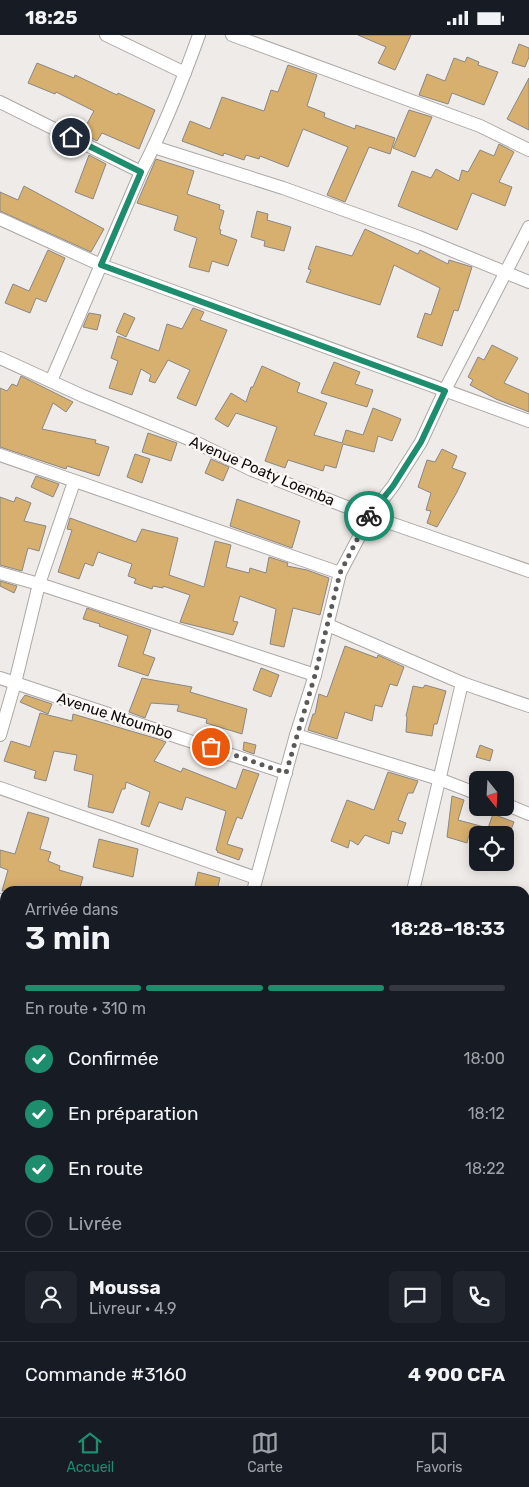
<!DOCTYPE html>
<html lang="fr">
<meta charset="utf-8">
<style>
body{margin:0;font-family:Rubik,sans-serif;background:#20242c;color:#f1f3f6;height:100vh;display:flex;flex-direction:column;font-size:19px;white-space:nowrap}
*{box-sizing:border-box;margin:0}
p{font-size:16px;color:#9ea1a6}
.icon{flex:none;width:28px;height:28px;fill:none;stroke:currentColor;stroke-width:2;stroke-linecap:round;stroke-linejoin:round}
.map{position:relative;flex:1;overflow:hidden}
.drawer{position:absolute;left:0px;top:851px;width:530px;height:531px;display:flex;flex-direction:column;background:#171b24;border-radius:15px 15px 0 0;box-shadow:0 2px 12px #0003}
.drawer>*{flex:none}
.needle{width:32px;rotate:162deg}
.controls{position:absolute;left:469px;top:736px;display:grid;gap:10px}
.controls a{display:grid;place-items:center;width:45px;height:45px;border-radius:8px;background:#171b24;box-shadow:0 2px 12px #0003;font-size:25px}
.pin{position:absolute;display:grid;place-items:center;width:42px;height:42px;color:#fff;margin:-21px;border:2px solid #fff;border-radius:50%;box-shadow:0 1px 5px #0007}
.courier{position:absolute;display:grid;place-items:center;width:50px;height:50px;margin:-25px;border:4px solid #1e8d6d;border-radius:50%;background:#fff;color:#222;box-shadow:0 1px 6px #0007}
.head em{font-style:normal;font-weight:600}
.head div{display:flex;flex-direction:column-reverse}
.head{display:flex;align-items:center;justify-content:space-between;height:85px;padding:0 25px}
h1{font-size:32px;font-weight:600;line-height:38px}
.bar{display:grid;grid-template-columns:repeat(4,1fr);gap:8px 5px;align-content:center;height:60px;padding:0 25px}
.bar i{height:6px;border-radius:4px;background:#363941}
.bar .on{background:#1e8d6d}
.bar p{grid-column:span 4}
.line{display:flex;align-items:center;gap:12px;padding:0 25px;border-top:1px solid #363941}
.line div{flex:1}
.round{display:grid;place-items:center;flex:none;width:52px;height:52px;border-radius:8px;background:#20242c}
ol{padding:0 25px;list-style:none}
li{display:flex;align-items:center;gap:15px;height:55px}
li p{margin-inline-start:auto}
li .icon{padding:5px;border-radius:50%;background:#1e8d6d;color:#fff;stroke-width:4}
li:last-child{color:#9ea1a6}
li i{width:28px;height:28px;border:2px solid #363941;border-radius:50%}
.status{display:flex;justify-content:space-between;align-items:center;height:35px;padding:0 25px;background:#171b24;direction:ltr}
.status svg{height:14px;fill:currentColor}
.menu{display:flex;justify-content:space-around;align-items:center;height:70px;border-top:1px solid #363941;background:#171b24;font-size:14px;color:#9ea1a6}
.menu a{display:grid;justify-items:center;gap:2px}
.menu .on{color:#1e8d6d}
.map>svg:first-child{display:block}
</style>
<div class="status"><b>18:25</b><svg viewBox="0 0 49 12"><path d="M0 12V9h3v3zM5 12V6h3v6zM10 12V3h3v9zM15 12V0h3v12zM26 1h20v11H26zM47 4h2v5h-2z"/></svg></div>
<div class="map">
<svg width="529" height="1382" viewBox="0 0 529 1382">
<rect width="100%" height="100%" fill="#efebe8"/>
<!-- building -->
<g fill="#d7af6e" stroke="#8a8784">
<polygon points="358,0 411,0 395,35 378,28 386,12"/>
<polygon points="519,9 529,13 529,22 525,32 512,28"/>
<polygon points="467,22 479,27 478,30 498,37 484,70 452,58 448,69 419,60 427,39 445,46 454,23 465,27"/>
<polygon points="37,28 74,43 75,40 117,60 118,58 155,75 139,114 102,98 97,106 82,98 94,76 56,57 55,59 28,48"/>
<polygon points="288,30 317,40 307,71 325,78 324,82 355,94 356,90 395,103 390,119 369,112 345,167 327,160 348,112 303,94 288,132 260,121 259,124 246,120 244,125 224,118 223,121 182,106 190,86 210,94 222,62 264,76 271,55 278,57"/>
<polygon points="529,43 529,95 507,84"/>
<polygon points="409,75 432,82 415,122 393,113"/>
<polygon points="499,109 514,117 499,147 512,152 505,171 472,158 457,195 398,171 412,136 431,143 436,134 459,146 462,135 468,137 480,115 494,121"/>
<polygon points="89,120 106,129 93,164 75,157"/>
<polygon points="156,124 194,136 187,159 220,170 219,174 224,176 219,194 221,195 220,199 237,205 228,231 212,226 209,237 189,232 197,203 174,195 178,181 137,168"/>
<polygon points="24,151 104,194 91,217 0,176 0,157 18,165"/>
<polygon points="257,176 268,179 267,185 291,192 284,216 264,211 265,206 251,202"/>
<polygon points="365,194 418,219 420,215 448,229 449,225 472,232 458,276 454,275 442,311 417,302 425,278 431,280 440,253 394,230 380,270 306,247 311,235 308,234 316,211 352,221"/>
<polygon points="48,215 65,223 46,267 36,263 30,278 5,268 13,249 29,256"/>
<polygon points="193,273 204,277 200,285 227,295 196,371 177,363 190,335 168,325 155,348 149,346 151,340 141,334 132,360 109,353 118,326 111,323 118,301 159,316 167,289 182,294"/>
<polygon points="89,278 101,280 97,295 83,292"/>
<polygon points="124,278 135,283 126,302 116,297"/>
<polygon points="492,310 518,323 504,348 529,359 529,377 496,364 470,350 473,345 468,342 478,322 484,325"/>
<polygon points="334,327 360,337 355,349 373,355 367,372 321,358"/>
<polygon points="262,331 300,348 297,357 327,368 314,400 342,408 346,395 363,400 373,373 401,384 392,406 378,401 374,417 343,409 336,433 325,430 323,436 288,425 285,433 265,426 277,392 236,378 228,392 215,384 231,358 246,367 251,352 253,352"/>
<polygon points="21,341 73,367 66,377 53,368 42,394 96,405 95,408 109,412 99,441 67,431 66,434 0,412 0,353 7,356 12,349 17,351"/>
<polygon points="148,398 177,408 171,426 142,417"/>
<polygon points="442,414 457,421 452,433 466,438 457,457 437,492 427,488 431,476 426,475 431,458 418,452 427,425 435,427"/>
<polygon points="135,419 150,424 142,448 127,442"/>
<polygon points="211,424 229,432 223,446 205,438"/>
<polygon points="36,441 59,449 53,462 31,452"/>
<polygon points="0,462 14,467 16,462 31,468 24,486 46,491 39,516 28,513 22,536 0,530"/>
<polygon points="237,464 300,486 292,513 230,491"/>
<polygon points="70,483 136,507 142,494 178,503 169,540 204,552 215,506 231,510 226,532 249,538 250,533 266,538 269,522 288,528 287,531 307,535 329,543 320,580 293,573 284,612 270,609 276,574 240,561 233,586 238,587 233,600 180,587 190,560 163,551 163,553 153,551 152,554 134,548 136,544 128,541 132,529 98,517 93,531 85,528 79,544 58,537 72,495 67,494"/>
<polygon points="0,546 17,551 14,558 0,551"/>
<polygon points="87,573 151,595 143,619 155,623 148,641 118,631 128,601 99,591 100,589 83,584"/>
<polygon points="345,611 377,623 378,620 404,632 397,651 390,649 382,672 375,670 372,686 345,677 337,704 308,695 313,679 315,679 319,659 327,662"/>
<polygon points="261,633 279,640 271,662 253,655"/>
<polygon points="142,643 192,652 190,657 247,674 242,699 206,688 207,684 177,676 179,670 151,668 145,683 129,677"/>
<polygon points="425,650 446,656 437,689 434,689 432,701 406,697 407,682 406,681 413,651 423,653"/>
<polygon points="25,660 52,669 48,679 20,667"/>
<polygon points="40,678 72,686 73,679 158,704 166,707 154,726 181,737 183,733 236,754 243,734 259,739 242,784 237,782 227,809 243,814 239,825 217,817 218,816 216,815 226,776 186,762 182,775 159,767 149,792 141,789 150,757 126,747 125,754 122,754 113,778 88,772 93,740 74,735 77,720 54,716 46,746 34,743 36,736 4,726 11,706 30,712"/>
<polygon points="244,707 256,710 254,719 243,715"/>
<polygon points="480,710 493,715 490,726 476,722"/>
<polygon points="388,737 418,746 413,758 408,758 398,785 406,788 402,799 392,796 389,809 365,800 358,810 350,805 348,813 331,806 347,765 374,775"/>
<polygon points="452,761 464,765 458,785 488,793 493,779 514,787 509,800 469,800 467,808 447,802"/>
<polygon points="28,777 49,783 40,814 51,817 48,826 60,831 59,835 83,842 79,856 2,856 8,835 0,832 0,815 15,819"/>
<polygon points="99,804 138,814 133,842 93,832"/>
<polygon points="198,837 220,843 217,856 194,856"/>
</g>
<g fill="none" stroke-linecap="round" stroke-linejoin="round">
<defs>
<g id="street">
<polyline points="106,0 185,38"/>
<polyline points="232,0 480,91 529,115"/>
<polyline points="0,67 141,137"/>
<polyline points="154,112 283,153 419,202 529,247"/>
<polyline points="0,184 101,230 529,386"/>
<polyline points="0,323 83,361 191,405 252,435 370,481 529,536"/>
<path d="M51,346L141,137C164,93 182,47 199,0"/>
<polyline points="0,420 340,538"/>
<polyline points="0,538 39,549 315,640"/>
<polyline points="328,590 462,648 529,671"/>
<polyline points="0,643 286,738"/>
<polyline points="0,700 15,648 39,549 74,447"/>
<polyline points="296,700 439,744 478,759"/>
<polyline points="0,753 256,843"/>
<polyline points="505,769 529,779"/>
<polyline points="253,856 296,700 315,640 340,538 370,481 393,451 421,407 445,355 529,192"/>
<polyline points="413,856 462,648"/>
<polyline points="0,865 5,866"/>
<polyline points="525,929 529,930"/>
<polyline points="0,973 5,974"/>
<polyline points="525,1051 529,1052"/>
<polyline points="0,1079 5,1081"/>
<polyline points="0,1180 5,1182"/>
<polyline points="525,1191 529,1192"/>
<polyline points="0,1237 5,1238"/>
<polyline points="525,1322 529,1323"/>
<polyline points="0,1343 5,1345"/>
<polyline points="104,1378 118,1382"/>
<polyline points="260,1378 262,1382"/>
<polyline points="280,1378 294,1382"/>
</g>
</defs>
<!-- street casing -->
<use href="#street" stroke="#aca8a5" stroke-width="14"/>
<!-- street -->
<use href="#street" stroke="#fff" stroke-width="12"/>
</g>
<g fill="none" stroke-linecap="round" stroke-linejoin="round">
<!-- done -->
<polyline stroke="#5c5a58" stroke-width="5" stroke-dasharray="0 9" points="211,712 286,738 315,640 340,538 369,481"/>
<!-- route -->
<polyline stroke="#1e8d6d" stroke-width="6" points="71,102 141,137 101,230 445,356 421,407 393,451 369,481"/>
</g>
<g text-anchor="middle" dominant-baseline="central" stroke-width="5" stroke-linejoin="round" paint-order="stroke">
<!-- street labels -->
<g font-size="15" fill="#0d0c0b" stroke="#fcf8f5">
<text transform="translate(262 436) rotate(23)">Avenue Poaty Loemba</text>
<text transform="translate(115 681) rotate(18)">Avenue Ntoumbo</text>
</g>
</g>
</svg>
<div class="controls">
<a><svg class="needle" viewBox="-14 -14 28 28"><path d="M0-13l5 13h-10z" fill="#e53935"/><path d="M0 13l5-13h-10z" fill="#9ea1a6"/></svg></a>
<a><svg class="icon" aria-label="locate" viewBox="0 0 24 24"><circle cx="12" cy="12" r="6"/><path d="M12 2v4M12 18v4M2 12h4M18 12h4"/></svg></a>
</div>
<div class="pin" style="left:211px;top:712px;background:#ea580c"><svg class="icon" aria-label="bag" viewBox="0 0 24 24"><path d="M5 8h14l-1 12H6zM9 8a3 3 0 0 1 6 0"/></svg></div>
<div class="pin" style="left:71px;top:102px;background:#1f2937"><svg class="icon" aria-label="home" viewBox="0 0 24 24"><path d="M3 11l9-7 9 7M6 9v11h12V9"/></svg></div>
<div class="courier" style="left:369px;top:481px"><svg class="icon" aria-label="bike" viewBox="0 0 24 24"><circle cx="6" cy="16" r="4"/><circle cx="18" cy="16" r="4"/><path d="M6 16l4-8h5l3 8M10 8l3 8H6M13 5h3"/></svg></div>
<section class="drawer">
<div class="head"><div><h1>3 min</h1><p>Arrivée dans</p></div><em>18:28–18:33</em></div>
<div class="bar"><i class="on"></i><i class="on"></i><i class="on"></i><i></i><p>En route · 310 m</p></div>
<ol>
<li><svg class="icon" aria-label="check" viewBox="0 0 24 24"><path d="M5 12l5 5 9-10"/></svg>Confirmée<p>18:00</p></li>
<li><svg class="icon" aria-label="check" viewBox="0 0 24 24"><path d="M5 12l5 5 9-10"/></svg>En préparation<p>18:12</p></li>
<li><svg class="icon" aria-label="check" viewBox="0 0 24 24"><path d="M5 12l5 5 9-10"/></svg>En route<p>18:22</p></li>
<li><i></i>Livrée</li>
</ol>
<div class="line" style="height:90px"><a class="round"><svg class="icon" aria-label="person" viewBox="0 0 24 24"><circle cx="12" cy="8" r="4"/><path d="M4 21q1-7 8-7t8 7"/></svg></a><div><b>Moussa</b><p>Livreur · 4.9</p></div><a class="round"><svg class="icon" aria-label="chat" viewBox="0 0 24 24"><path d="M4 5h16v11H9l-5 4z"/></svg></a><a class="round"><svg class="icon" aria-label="phone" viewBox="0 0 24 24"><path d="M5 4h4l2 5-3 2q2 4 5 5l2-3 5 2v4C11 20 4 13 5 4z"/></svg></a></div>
<div class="line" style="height:65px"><div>Commande #3160</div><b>4 900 CFA</b></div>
</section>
</div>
<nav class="menu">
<a class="on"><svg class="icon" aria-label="home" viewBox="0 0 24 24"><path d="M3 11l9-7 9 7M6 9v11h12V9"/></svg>Accueil</a>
<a><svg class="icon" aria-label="map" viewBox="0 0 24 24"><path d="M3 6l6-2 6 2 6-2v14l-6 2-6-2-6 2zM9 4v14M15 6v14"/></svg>Carte</a>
<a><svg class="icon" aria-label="saved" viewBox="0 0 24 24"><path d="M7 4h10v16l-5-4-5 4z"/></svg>Favoris</a>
</nav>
